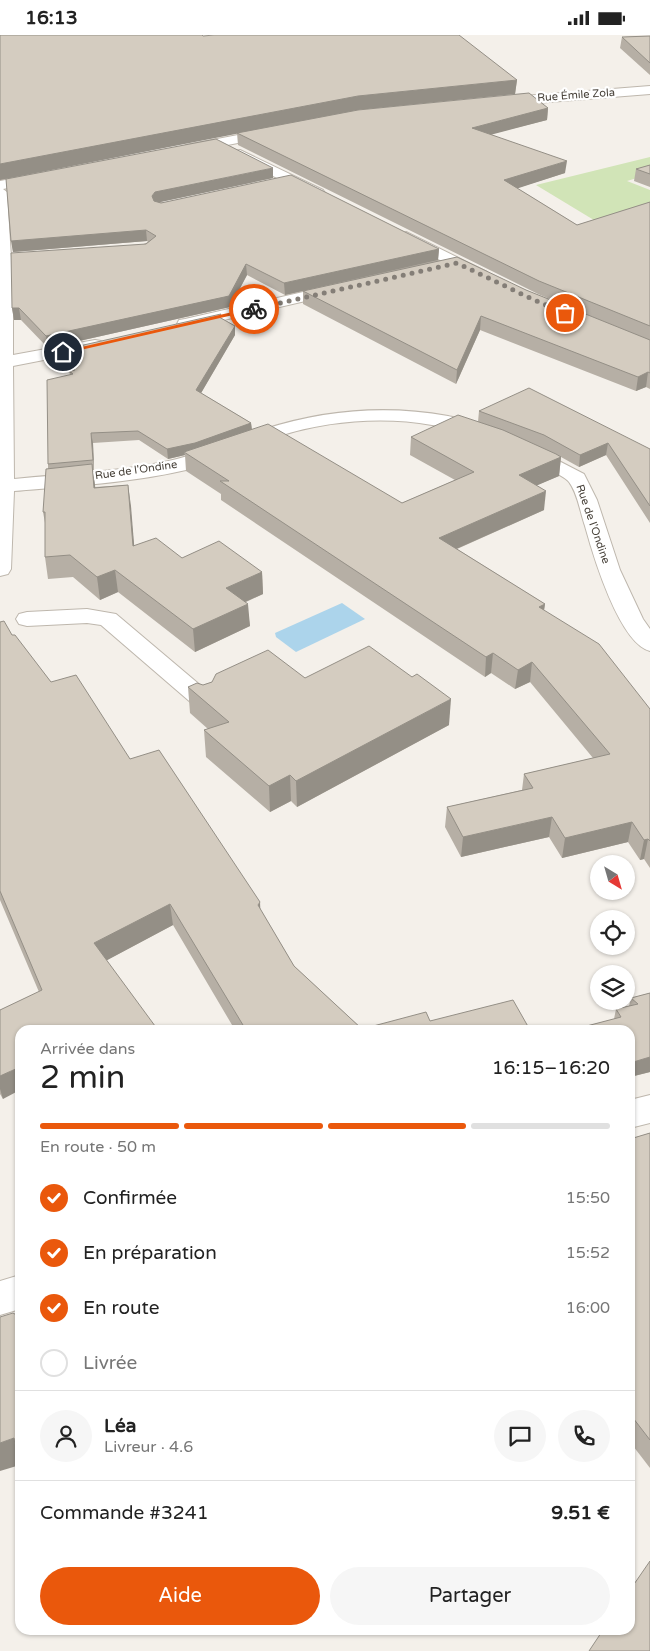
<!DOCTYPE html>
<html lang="fr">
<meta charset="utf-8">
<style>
body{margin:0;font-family:"Varela Round",sans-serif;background:#f6f6f6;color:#222;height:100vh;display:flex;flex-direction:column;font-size:19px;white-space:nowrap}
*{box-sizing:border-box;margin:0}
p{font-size:16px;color:#767676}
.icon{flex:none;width:28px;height:28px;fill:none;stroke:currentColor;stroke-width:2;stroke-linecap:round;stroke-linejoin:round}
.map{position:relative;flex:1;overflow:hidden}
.details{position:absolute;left:15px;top:990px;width:620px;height:610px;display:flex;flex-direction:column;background:#fff;border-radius:15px;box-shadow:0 1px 4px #0004}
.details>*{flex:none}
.needle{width:32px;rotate:143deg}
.fabs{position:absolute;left:590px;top:820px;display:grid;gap:10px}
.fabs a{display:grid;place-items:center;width:45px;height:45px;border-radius:50%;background:#fff;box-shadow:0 1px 4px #0004;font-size:25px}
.pin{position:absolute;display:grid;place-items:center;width:42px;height:42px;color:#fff;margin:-21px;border:2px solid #fff;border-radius:50%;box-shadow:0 1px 5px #0007}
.courier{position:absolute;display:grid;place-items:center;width:50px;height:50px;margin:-25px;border:4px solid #ea580c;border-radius:50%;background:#fff;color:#222;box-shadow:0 1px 6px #0007}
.overview em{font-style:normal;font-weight:600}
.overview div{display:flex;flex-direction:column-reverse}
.overview{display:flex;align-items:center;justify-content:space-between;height:85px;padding:0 25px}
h1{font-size:32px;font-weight:600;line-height:38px}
.bar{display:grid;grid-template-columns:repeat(4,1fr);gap:8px 5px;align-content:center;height:60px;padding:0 25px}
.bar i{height:6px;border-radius:4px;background:#e0e0e0}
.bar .active{background:#ea580c}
.bar p{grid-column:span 4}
.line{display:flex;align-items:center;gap:12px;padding:0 25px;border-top:1px solid #e0e0e0}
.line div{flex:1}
.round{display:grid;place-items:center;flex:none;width:52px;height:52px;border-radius:26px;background:#f6f6f6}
ol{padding:0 25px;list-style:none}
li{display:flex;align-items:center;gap:15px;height:55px}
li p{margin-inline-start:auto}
li .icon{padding:5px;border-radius:50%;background:#ea580c;color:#fff;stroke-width:4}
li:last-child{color:#767676}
li i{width:28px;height:28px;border:2px solid #e0e0e0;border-radius:50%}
.primary-button{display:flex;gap:10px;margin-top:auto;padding:10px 25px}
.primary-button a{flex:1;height:58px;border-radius:30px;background:#ea580c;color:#fff;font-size:20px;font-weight:600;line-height:58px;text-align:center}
.primary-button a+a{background:#f6f6f6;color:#222}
.status{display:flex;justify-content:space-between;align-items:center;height:35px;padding:0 25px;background:#fff;direction:ltr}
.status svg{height:14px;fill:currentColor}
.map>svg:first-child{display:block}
</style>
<div class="status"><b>16:13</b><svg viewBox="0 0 49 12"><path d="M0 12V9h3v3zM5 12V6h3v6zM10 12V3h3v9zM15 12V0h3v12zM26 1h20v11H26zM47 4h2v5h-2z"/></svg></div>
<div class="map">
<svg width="650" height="1616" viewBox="0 0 650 1616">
<rect width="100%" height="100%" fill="#f4f0ea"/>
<!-- green -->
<polygon fill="#d1e4b7" points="650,122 650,139 627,146 650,155 650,219 536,150"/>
<!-- water -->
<polygon fill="#acd4eb" points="342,568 365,584 296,617 276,602 275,598"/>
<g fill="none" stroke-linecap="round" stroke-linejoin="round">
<defs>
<g id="minor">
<polygon points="650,51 650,59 497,71 491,67 497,63"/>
<polygon points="274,93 279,94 280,97 279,100 186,118 179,114 186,110"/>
<polygon points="240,115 323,155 325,158 318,162 313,161 235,122 233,119 235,116"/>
<path d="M43,138L48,139L50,142L48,145L3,154L7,157L13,255V320L95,305L101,306L104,310L101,314L95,315L13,331L14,444C64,439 115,437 164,427C200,420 231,404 265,394C324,375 387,370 448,381C459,384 483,386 490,396L487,400L480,402C464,398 449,392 432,390C382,381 327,386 279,401C248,411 219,427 186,435C130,448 72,451 14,456L11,534L8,539L0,541V146Z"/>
<polygon points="406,197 487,237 489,240 487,243 475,243 401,205 398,202"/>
<polygon points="338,249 344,251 346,254 344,257 185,294 179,293 177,289 179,285 185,284"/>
<path d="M526,409L584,439L597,465L620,535L643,584L650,594V616C619,608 593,520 585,491C580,477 578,459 569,447C564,440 529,425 519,419L516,415L519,411Z"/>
<polygon points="87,574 116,579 213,661 216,666 213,671 204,674 195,671 101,590 87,588 27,591 19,589 16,584 19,579 27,577"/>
<polygon points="650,1060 650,1088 630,1093 630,1065"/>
<polygon points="20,1240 20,1274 0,1280 0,1246"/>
</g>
</defs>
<!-- minor casing -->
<use href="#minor" stroke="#beb7ad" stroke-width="2"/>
<!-- minor -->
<use href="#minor" fill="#fff" fill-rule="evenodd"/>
</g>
<!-- wall -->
<g fill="#b6afa5">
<polygon points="0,0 203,1 517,45 515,59 358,75 548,73 547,85 491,99 565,138 517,153 577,190 650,167 650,354 646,352 636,356 480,295 456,349 303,269 303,256 285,260 247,240 230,272 48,313 21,285 14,285 12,273 148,207 147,206 13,217 6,144 273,143 159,167 439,214 438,225 526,255 568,272 538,259 238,110 237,98 0,145"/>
<polygon points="650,1 650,40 620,13 622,2"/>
<polygon points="650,130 650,152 634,146 636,134"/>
<polygon points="221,283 235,291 235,300 201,358 251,388 252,394 402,468 455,445 410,420 411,402 478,387 479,376 650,414 650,488 606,420 579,432 561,422 559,441 537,450 544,475 457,514 545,569 544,575 650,674 650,833 644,824 640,825 628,807 562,823 549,802 461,822 445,792 447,772 522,755 524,739 593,723 530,647 515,654 491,638 485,642 221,465 221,459 186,436 185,420 168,424 139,405 93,408 94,435 93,435 95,452 128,450 134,511 182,523 262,537 263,559 246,567 250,591 195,617 118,557 100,565 73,542 48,544 45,522 45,488 43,477 48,433 48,429 70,340 69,336 58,325 57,316"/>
<polygon points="0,587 12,600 51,647 130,724 261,876 294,931 362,994 430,986 530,995 235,995 173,890 107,925 20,995 3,1064 0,1059 0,975 39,957 0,865"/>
<polygon points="305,643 449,690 297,772 291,766 270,777 206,722 204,695 208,694 190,678 188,652 203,650 212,647"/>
<polygon points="650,958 650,1037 630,1042 630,995 578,995 579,993 614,984 616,974 629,971 631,963"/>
<polygon points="650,1098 650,1433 630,1407 630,1104"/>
</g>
<!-- shaded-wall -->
<g fill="#948f86">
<polygon points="517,45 515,59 358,75 0,145 0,129 358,61"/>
<polygon points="548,73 547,85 471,105 472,93"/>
<polygon points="567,126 565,138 503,158 504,145"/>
<polygon points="273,133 273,143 156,168 152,172 152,161 155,157"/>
<polygon points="146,195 147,206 13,217 11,206"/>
<polygon points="439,214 438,225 285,260 284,248"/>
<polygon points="246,229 247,240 230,272 48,313 46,301"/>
<polygon points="12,273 19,273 21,285 14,285"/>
<polygon points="481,281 480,295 456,349 457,335"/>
<polygon points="235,291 235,300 197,365 196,355"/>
<polygon points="648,337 646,352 636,356 638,342"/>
<polygon points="251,388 252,397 184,417 185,420 168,424 167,414"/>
<polygon points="91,398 93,408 94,435 93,425"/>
<polygon points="608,408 606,420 579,432 580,420"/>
<polygon points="561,422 559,441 517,459 519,440"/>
<polygon points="92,429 95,450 97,474 94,453"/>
<polygon points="128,450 131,471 136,533 133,511"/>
<polygon points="546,456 544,475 438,522 439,503"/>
<polygon points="115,535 118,557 100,565 97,542"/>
<polygon points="262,537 263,559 227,575 226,553"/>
<polygon points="248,569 250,591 195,617 193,594"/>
<polygon points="545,569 542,588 539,572"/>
<polygon points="493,618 491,638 485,642 486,622"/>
<polygon points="532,627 530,647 515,654 518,635"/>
<polygon points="451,664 449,690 297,772 296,746"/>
<polygon points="290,740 291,766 270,777 269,751"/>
<polygon points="552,782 549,802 461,822 463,802"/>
<polygon points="632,787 628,807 562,823 565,803"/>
<polygon points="648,804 644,824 640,825 644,805"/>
<polygon points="260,867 261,888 258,870"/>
<polygon points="170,869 173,890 98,930 94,908"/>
<polygon points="650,1022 650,1037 630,1042 630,1028"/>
<polygon points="20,1032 20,1055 3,1064 0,1054 0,1041"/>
<polygon points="14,1403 20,1408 20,1430 0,1436 0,1408"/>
</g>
<!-- building -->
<g fill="#d4ccc0" stroke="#948f86">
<polygon points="0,0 202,0 203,1 214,0 459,0 517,45 358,61 0,129"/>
<polygon points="650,1 650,28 622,2"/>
<polygon points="529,58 548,73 472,93 567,126 504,145 577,190 650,167 650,291 539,246 237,98 358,75"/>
<polygon points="216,104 273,133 155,157 152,161 154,166 161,168 291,140 439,214 284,248 246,229 229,261 46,301 19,273 12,273 11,218 146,209 156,201 146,195 11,206 6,144"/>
<polygon points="650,130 650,139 636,134"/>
<polygon points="457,222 526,255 650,305 650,338 648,337 638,342 481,281 457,335 303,256"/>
<polygon points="221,279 219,282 235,291 196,355 251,388 195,408 167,414 138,396 91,398 93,425 48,429 47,345 73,339 69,336 75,335 57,316"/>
<polygon points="529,353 650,414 650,471 608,408 580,420 544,400 479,376"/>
<polygon points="458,380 503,395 556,419 561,422 519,440 546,456 439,503 545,569 539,572 599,609 650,674 650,806 648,804 644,805 632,787 565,803 552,782 463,802 447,772 533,753 524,739 610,719 532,627 518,635 493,618 486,622 220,446 229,446 184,417 268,389 402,468 474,437 411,402"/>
<polygon points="92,429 94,453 128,450 133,511 156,503 182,523 219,506 262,537 226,553 248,569 193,594 115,535 97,542 70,520 45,522 45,477 43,477 46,434"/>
<polygon points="4,586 12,600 15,600 51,647 76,640 130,724 159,715 260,867 258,870 294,931 362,994 426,977 430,986 513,965 530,995 246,995 170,869 94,908 158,995 20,995 20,1032 0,1041 0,975 42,955 0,856 0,587"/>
<polygon points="369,611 412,642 417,639 451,664 296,746 290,740 269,751 204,695 229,687 188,652 197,648 203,650 212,647 216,639 268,615 305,643"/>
<polygon points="650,958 650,1022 630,1028 630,995 580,995 579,993 621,982 616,974 638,969 631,963"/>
<polygon points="650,1098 650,1405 630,1379 630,1104"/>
<polygon points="13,1278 20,1282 20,1408 15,1410 14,1403 0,1408 0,1282"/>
<polygon points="650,1526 650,1616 589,1616 603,1595 630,1595 630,1555"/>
</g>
<!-- route -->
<polygon fill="#ea580c" points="254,272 255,275 63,319 60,317"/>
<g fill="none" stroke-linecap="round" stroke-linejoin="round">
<!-- done -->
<polyline stroke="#847e77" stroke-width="5" stroke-dasharray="0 9" points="254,274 457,228 532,264 565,278"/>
</g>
<g text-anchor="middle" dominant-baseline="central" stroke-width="4.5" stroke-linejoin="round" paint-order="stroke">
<!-- far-street labels -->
<g font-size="11" fill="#474139" stroke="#fff">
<text transform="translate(576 60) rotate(-4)">Rue Émile Zola</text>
<text transform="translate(136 435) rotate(-8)">Rue de l'Ondine</text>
<text transform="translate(593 489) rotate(71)">Rue de l'Ondine</text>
</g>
</g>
</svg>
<div class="fabs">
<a><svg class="needle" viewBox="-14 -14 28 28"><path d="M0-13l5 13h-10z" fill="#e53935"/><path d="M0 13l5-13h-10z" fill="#767676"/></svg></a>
<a><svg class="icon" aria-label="locate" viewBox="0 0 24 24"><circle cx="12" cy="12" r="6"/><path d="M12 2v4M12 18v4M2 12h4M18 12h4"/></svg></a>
<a><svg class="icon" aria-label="layers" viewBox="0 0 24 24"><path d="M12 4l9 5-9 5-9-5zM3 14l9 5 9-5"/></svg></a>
</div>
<div class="pin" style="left:565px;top:278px;background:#ea580c"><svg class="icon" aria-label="bag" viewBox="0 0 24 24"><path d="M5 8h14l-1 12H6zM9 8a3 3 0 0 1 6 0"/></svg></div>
<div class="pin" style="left:63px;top:317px;background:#1f2937"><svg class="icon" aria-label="home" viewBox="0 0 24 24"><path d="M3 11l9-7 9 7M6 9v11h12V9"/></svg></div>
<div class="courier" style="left:254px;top:274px"><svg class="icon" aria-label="bike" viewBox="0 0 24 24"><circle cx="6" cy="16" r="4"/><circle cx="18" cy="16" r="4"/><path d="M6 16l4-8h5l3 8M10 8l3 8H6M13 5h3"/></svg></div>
<section class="details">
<div class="overview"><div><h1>2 min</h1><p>Arrivée dans</p></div><em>16:15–16:20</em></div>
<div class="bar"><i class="active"></i><i class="active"></i><i class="active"></i><i></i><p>En route · 50 m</p></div>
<ol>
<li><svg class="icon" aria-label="check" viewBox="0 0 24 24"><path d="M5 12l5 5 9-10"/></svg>Confirmée<p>15:50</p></li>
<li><svg class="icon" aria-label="check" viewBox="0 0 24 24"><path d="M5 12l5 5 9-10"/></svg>En préparation<p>15:52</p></li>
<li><svg class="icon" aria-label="check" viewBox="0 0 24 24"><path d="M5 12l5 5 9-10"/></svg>En route<p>16:00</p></li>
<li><i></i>Livrée</li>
</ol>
<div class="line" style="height:90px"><a class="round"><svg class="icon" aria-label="person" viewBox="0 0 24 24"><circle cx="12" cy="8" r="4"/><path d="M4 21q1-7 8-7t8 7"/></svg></a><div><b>Léa</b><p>Livreur · 4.6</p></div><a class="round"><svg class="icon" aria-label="chat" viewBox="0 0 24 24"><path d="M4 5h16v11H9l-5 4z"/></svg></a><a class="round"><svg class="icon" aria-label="phone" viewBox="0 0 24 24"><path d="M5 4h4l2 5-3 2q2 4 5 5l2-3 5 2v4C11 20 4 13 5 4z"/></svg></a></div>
<div class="line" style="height:65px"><div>Commande #3241</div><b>9.51 €</b></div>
<div class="primary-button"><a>Aide</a><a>Partager</a></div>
</section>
</div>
